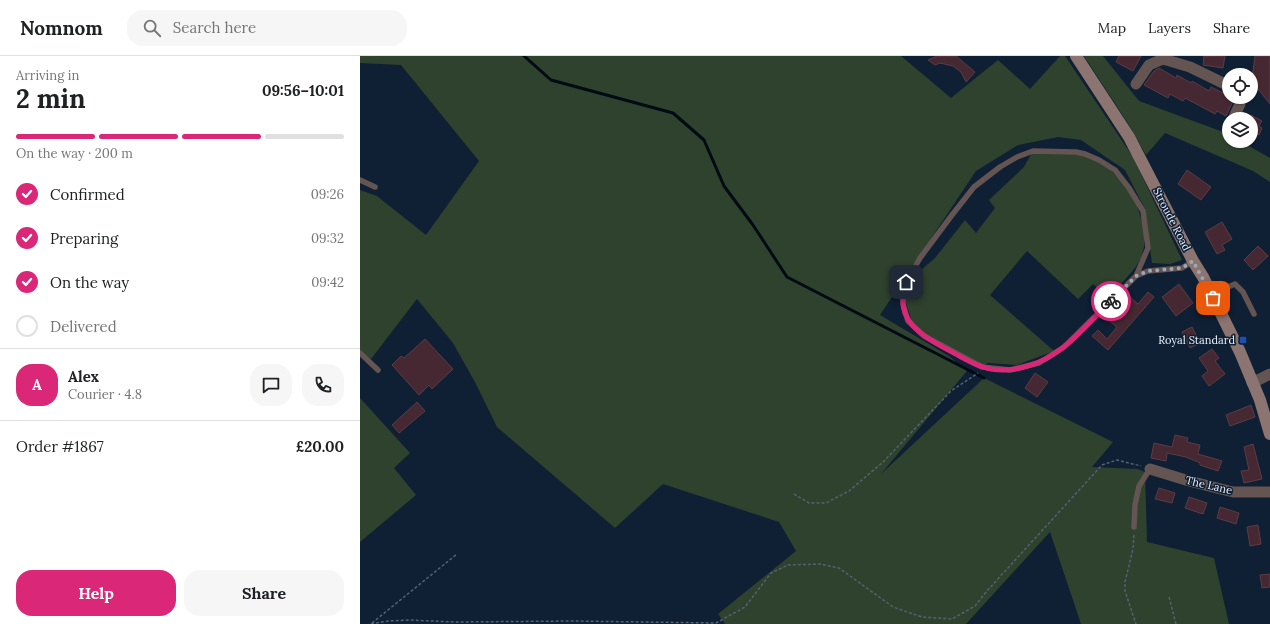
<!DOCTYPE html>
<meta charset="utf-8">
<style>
body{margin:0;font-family:Lora,serif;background:#f6f6f6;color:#202124;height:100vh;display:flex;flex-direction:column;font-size:15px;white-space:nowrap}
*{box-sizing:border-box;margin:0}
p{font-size:13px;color:#757577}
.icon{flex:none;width:22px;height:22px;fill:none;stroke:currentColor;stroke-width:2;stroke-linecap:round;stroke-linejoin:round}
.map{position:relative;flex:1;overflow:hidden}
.side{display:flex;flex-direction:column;background:#fff;width:360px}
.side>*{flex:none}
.buttons{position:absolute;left:862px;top:12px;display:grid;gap:8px}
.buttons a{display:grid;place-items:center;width:36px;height:36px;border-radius:50%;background:#fff;box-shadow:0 1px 3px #0004;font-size:20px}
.pin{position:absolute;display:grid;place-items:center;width:34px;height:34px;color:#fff;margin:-17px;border-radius:8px;box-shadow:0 2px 6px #0006}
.courier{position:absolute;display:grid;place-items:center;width:40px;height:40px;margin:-20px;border:3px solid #db2777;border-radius:50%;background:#fff;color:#222;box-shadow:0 1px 5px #0007}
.headline em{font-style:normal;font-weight:700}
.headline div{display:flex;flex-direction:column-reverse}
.headline{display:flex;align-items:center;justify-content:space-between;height:68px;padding:0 16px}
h1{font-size:26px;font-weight:700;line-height:30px}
.bar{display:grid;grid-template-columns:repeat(4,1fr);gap:6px 4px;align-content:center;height:48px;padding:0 16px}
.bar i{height:5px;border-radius:3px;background:#e0e0e0}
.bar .selected{background:#db2777}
.bar p{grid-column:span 4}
.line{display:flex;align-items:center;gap:10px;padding:0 16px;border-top:1px solid #e0e0e0}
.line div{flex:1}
.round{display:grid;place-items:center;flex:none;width:42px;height:42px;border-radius:16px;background:#f6f6f6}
ol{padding:0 16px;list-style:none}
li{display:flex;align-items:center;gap:12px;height:44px}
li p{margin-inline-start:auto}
li .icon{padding:4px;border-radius:50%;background:#db2777;color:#fff;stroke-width:4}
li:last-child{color:#757577}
li i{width:22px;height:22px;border:2px solid #e0e0e0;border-radius:50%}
.primary-button{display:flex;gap:8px;margin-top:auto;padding:8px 16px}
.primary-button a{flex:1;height:46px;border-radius:16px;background:#db2777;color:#fff;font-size:16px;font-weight:700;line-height:46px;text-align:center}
.primary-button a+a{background:#f6f6f6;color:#202124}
header{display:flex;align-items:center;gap:24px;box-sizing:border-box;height:56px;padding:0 20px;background:#fff;border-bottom:1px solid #e0e0e0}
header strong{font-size:19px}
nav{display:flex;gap:22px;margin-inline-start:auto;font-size:14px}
.search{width:280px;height:36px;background:#f6f6f6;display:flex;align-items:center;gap:10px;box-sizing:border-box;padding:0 14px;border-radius:16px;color:#757577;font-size:15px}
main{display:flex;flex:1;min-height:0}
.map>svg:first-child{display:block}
</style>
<header>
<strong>Nomnom</strong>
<div class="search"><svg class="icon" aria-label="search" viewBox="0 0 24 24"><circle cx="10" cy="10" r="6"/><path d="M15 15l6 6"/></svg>Search here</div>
<nav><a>Map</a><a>Layers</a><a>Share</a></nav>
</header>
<main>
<section class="side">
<div class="headline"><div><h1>2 min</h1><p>Arriving in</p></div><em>09:56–10:01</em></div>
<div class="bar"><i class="selected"></i><i class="selected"></i><i class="selected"></i><i></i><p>On the way · 200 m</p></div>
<ol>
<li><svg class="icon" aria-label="check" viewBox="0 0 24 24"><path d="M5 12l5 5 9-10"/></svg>Confirmed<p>09:26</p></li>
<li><svg class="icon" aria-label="check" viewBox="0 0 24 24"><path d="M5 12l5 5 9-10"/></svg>Preparing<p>09:32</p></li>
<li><svg class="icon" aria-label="check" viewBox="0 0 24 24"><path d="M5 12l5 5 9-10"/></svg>On the way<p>09:42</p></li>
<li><i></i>Delivered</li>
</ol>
<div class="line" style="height:72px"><b class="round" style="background:#db2777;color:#fff">A</b><div><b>Alex</b><p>Courier · 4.8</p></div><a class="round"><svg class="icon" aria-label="chat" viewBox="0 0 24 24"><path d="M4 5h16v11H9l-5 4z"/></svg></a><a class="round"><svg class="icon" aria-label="phone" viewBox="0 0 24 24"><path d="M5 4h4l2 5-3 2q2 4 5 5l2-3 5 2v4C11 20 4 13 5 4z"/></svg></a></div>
<div class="line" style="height:52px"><div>Order #1867</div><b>£20.00</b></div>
<div class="primary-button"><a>Help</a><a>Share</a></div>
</section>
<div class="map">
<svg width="910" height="568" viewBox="0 0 910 568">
<rect width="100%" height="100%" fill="#0f1f34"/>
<!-- green -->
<g fill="#2f422e">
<polygon points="0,0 541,0 591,42 638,4 670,33 700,0 705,0 773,101 822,204 810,208 792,207 785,153 765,114 721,84 698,81 658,89 616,115 520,259 589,300 607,315 521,418 624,322 753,386 732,411 778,413 785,416 787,486 854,502 869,568 721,568 690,476 606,568 365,568 358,558 436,495 419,466 303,428 255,472 137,371 116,328 93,287 57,243 11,303 0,295 0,134 17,140 66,179 119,105 41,9 0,7"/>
<polygon points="724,0 743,0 779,45 866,77 869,79 869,85 880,85 910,102 910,126 893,115 805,77 786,99 769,69"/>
<polygon points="673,95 715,97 745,107 775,142 784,173 784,191 781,202 775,212 749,242 733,228 718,243 667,195 630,239 694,295 657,309 628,307 622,311 594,297 554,271 543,238 546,227 575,202 605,164 616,177 635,152 629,144 664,111"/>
<polygon points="0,342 50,397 34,412 56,439 0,486"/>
</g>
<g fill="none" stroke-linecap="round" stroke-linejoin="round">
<!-- stream -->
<polyline stroke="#000a13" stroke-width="3" points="164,0 191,24 313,57 344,84 364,130 393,169 427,221 624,322"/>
</g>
<!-- building -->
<g fill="#452831" stroke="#5b3c45">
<polygon points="577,0 596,0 615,16 606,26 601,16 593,10 580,7 575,9 568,4"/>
<polygon points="759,0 781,0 773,15 756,6"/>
<polygon points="844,0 865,0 863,12 843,9"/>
<polygon points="895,0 910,0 910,48 894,28 891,30"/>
<polygon points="799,12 816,22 817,19 831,27 832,25 849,35 851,31 873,42 873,45 866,60 857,55 855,58 825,42 823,45 810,38 808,42 784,29 794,15"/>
<polygon points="891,59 902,65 899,70 902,72 899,79 896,78 891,87"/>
<polygon points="827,114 851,131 841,144 818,128"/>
<polygon points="862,166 872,183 862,189 865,194 857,198 845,176"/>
<polygon points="898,190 908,200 893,214 884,204"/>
<polygon points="819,228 833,247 816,260 802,241"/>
<polygon points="788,236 794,241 748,294 732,280 738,274 747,283 757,271 748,264 769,240 778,248"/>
<polygon points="832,271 840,287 830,292 822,276"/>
<polygon points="65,283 93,313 72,333 69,329 59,339 32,309 41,300 44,302"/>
<polygon points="852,293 859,302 855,305 865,318 849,330 842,320 848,315 839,302"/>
<polygon points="675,317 688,326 677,341 665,332"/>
<polygon points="57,346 65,355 39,377 32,369"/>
<polygon points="891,349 895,361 870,370 866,359"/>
<polygon points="815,379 828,382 827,386 840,389 838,398 862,405 858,415 840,409 840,407 826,401 807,397 806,405 791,402 794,387 812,391"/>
<polygon points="893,388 902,423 884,427 881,415 889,414 884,391"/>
<polygon points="799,432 815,437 812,447 795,443"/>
<polygon points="829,441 847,447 843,458 825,452"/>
<polygon points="860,451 879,457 876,468 857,462"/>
<polygon points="898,469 901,488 890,490 887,471"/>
<polygon points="910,518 910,531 902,532 900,519"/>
</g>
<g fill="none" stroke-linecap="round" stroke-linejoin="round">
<!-- path -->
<g stroke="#536173" stroke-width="1.5" stroke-dasharray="3 2" stroke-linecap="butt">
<polyline points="434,438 449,447 466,447 489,435 523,406 591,335 618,317"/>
<polyline points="774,479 773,493 765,526 765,535 776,568"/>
<polyline points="809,541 816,568"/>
<polyline points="12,567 97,498"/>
<polyline points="11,568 28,565 49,564 94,566 212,565 356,567 385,551 411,517 428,509 460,508 479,512 533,551 562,561 592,563 615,550 626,536 742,409 757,404 781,410"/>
</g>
<!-- lane -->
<g stroke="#645553" stroke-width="5.5">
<polyline points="0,124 15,131"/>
<polyline points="776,220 788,192 783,155 769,132 755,114 739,104 725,98 716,96 673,95 657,101 640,111 614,131 592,159 560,202 546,227 543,238 543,248 548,265 564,280 622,311 650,314 679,307 704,291 776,220 788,215 822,212 833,205"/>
<polyline points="851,238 875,228 883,236 894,258"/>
<polyline points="0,297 18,314"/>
<polyline points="774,471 775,449 779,430 790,413"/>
</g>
<!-- street -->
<g stroke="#645553" stroke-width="11">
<polyline points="776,28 789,9 803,3 830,11 869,30"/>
<polyline points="873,63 880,48 880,41"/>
<polyline points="892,327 910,318"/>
<polyline points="790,413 829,425 873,436 910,436"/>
</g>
<!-- secondary -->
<polyline stroke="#8c7470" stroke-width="12" points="716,0 769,81 833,205 843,221 880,296 900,344 910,378"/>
</g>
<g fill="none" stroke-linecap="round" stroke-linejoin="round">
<!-- done -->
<polyline stroke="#9da8b7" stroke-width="4" stroke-dasharray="0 7.2" points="751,245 776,220 788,215 822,212 833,205 853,242"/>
<!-- route -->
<path stroke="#db2777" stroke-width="5" d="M546,226C533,265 561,279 590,295C600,300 612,308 623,311C641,317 662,313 679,306C708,294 729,266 751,245"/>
</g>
<!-- markers -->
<rect fill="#1a4fb4" stroke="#0f1f34" stroke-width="1.5" x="879" y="280" width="8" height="8" rx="2"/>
<g text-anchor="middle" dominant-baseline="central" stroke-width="3" stroke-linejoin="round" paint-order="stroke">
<!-- street labels -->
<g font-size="11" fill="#e9f2fd" stroke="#0f1f34">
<text transform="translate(812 163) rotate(63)">Stroude Road</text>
<text transform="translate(849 429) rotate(13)">The Lane</text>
</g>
<!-- poi labels -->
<g font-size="11" fill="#e9f2fd" stroke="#0f1f34" text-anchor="end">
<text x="875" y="284">Royal Standard</text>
</g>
</g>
</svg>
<div class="buttons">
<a><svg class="icon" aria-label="locate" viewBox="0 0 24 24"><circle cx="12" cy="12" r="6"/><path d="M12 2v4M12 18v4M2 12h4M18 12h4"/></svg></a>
<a><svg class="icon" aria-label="layers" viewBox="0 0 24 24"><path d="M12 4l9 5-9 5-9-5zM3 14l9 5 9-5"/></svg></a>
</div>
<div class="pin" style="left:853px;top:242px;background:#ea580c"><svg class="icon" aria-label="bag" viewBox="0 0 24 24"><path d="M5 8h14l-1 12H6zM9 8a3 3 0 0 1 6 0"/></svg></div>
<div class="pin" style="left:546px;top:226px;background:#1f2937"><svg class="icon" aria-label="home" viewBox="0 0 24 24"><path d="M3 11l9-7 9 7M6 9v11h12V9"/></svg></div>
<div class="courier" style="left:751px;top:245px"><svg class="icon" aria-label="bike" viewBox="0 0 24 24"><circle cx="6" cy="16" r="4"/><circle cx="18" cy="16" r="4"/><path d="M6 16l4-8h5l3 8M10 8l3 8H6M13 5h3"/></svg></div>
</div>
</main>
